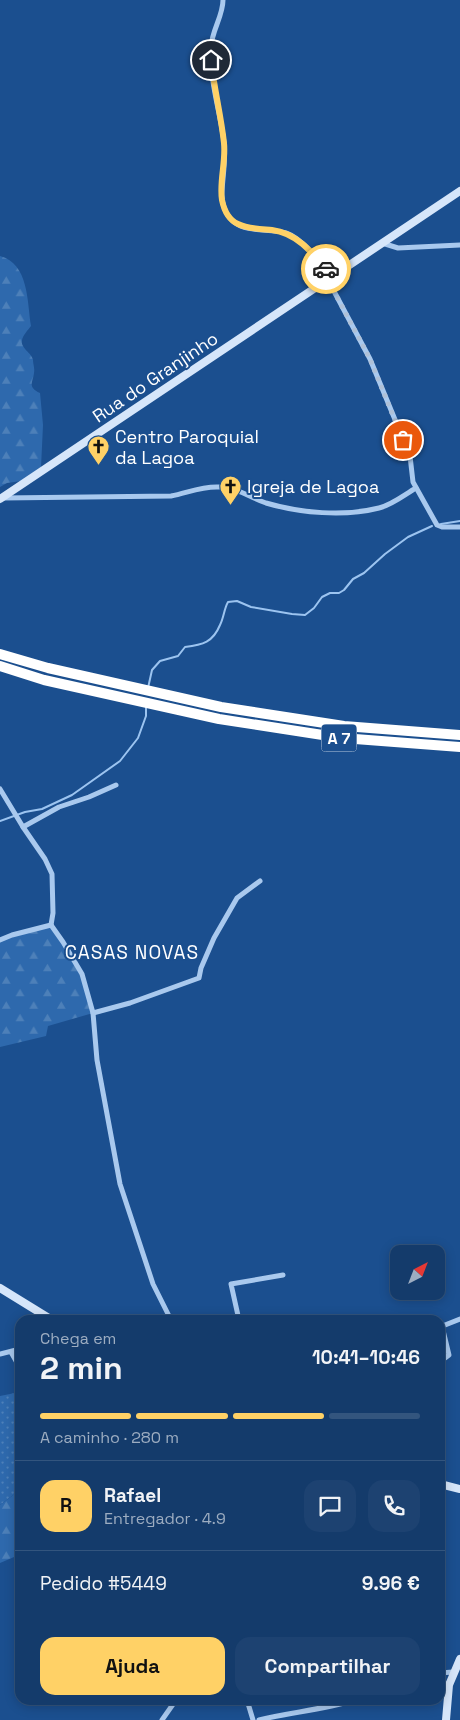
<!DOCTYPE html>
<html lang="pt">
<meta charset="utf-8">
<style>
body{margin:0;font-family:"Space Grotesk",sans-serif;background:#1d4271;color:#f1f3f6;height:100vh;display:flex;flex-direction:column;font-size:19px;white-space:nowrap}
*{box-sizing:border-box;margin:0}
p{font-size:16px;color:#9dadc1}
.icon{flex:none;width:28px;height:28px;fill:none;stroke:currentColor;stroke-width:2;stroke-linecap:round;stroke-linejoin:round}
.map{position:relative;flex:1;overflow:hidden}
.drawer{position:absolute;left:15px;top:1315px;width:430px;height:390px;display:flex;flex-direction:column;background:#143b6b;border-radius:15px;box-shadow:0 2px 12px #0003,0 0 0 1px #33557e}
.drawer>*{flex:none}
.needle{width:32px;rotate:42deg}
.fabs{position:absolute;left:390px;top:1245px;display:grid;gap:10px}
.fabs a{display:grid;place-items:center;width:55px;height:55px;border-radius:10px;background:#143b6b;box-shadow:0 2px 12px #0003,0 0 0 1px #33557e;font-size:25px}
.pin{position:absolute;display:grid;place-items:center;width:42px;height:42px;color:#fff;margin:-21px;border:2px solid #fff;border-radius:50%;box-shadow:0 1px 5px #0007}
.courier{position:absolute;display:grid;place-items:center;width:50px;height:50px;margin:-25px;border:4px solid #ffd166;border-radius:50%;background:#fff;color:#222;box-shadow:0 1px 6px #0007}
.headline em{font-style:normal;font-weight:800}
.headline div{display:flex;flex-direction:column-reverse}
.headline{display:flex;align-items:center;justify-content:space-between;height:85px;padding:0 25px}
h1{font-size:32px;font-weight:800;line-height:38px}
.bar{display:grid;grid-template-columns:repeat(4,1fr);gap:8px 5px;align-content:center;height:60px;padding:0 25px}
.bar i{height:6px;border-radius:4px;background:#33557e}
.bar .active{background:#ffd166}
.bar p{grid-column:span 4}
.line{display:flex;align-items:center;gap:12px;padding:0 25px;border-top:1px solid #33557e}
.line div{flex:1}
.round{display:grid;place-items:center;flex:none;width:52px;height:52px;border-radius:15px;background:#1d4271}
.button{display:flex;gap:10px;margin-top:auto;padding:10px 25px}
.button a{flex:1;height:58px;border-radius:15px;background:#ffd166;color:#111;font-size:20px;font-weight:800;line-height:58px;text-align:center}
.button a+a{background:#1d4271;color:#f1f3f6}
.map>svg:first-child{display:block}
</style>
<div class="map">
<svg width="460" height="1720" viewBox="0 0 460 1720">
<defs>
<pattern id="grass-dots" width="8" height="8" patternUnits="userSpaceOnUse" patternTransform="scale(1.25)"><rect width="8" height="8" fill="#2e69ad"/><path d="M2 2h.1M6 6h.1" fill="none" stroke="#4d80b9" stroke-width="1.8" stroke-linecap="round"/></pattern>
<pattern id="forest-firs" width="22" height="20" patternUnits="userSpaceOnUse" patternTransform="scale(1.25)"><rect width="22" height="20" fill="#2e69ad"/><path d="M5 1l3.5 6h-7zM16 11l3.5 6h-7z" fill="#4d80b9"/></pattern>
</defs>
<rect width="100%" height="100%" fill="#1b4f8f"/>
<!-- grass -->
<polygon fill="url(#grass-dots)" points="20,1392 20,1490 0,1505 0,1396"/>
<!-- forest -->
<g fill="url(#forest-firs)">
<path d="M0,256C29,264 27,301 31,326C28,330 23,335 22,340C20,348 32,353 33,360C33,364 35,369 34,373C33,382 27,387 40,393L43,425L41,467L21,481L7,483L0,487Z"/>
<polygon points="51,925 77,965 93,1013 48,1026 46,1036 0,1047 0,940"/>
<polygon points="20,1490 20,1595 18,1595 14,1557 0,1563 0,1505"/>
</g>
<g fill="none" stroke-linecap="round" stroke-linejoin="round">
<!-- stream -->
<g stroke="#9cc4f0" stroke-width="2">
<polyline points="441,524 460,521"/>
<path d="M148,688L152,670L160,661L178,656L185,647C203,645 213,642 220,625C224,617 224,609 228,602L237,601L251,607L292,614L305,615L314,608L322,597L330,593H339L344,590L353,579L364,573L385,554L408,537L432,526"/>
<polyline points="0,821 25,812 42,809 72,795 120,761 138,738 146,716 146,707"/>
</g>
<!-- street -->
<g stroke="#a9c9ee" stroke-width="5">
<path d="M223,0C223,16 212,30 211,47C209,79 220,111 224,142C226,158 223,174 222,191C221,202 225,215 234,222C248,233 269,228 286,233C302,238 322,264 332,277"/>
<polyline points="382,243 398,248 460,245"/>
<polyline points="328,280 370,359 410,456 413,482 437,525 442,527 460,527"/>
<path d="M3,498L171,496C187,493 202,486 219,487C239,488 249,497 266,503C300,513 344,517 379,508C392,505 404,495 416,488"/>
<polyline points="0,789 23,827 45,859 52,874 53,913 51,925"/>
<polyline points="23,827 59,807 89,797 116,785"/>
<polyline points="51,925 63,942 82,974 93,1013 130,1003 199,978 201,968 214,938 237,898 260,881"/>
<polyline points="0,940 12,935 51,925"/>
<polyline points="93,1013 97,1060 120,1184 153,1284 171,1320"/>
<polyline points="239,1320 231,1284 283,1275"/>
<polyline points="440,1327 460,1319"/>
<polyline points="11,1352 20,1368"/>
<polyline points="0,1354 20,1349"/>
<polyline points="440,1359 445,1358 449,1355 442,1326"/>
<polyline points="440,1673 453,1672"/>
<polyline points="440,1682 449,1685"/>
<polyline points="247,1700 253,1720"/>
<polyline points="162,1720 176,1700"/>
<path d="M259,1720C291,1712 323,1710 354,1700"/>
</g>
<!-- secondary -->
<g stroke="#d6e6fa" stroke-width="8">
<polyline points="0,499 460,191"/>
<polyline points="0,1288 52,1320"/>
<polyline points="440,1484 460,1489"/>
<polyline points="446,1720 449,1685 460,1659"/>
</g>
<!-- highway -->
<g stroke="#fff" stroke-width="10">
<polyline points="0,654 48,668 221,707 344,726 460,735"/>
<polyline points="0,666 44,680 219,719 342,738 460,747"/>
</g>
</g>
<g fill="none" stroke-linecap="round" stroke-linejoin="round">
<!-- done -->
<polyline stroke="#afc1d8" stroke-width="5" stroke-dasharray="0 9" points="326,269 332,277 328,280 370,359 403,440"/>
<!-- route -->
<path stroke="#ffd166" stroke-width="6" d="M211,60C214,88 221,115 224,143C226,162 219,182 222,200C224,210 229,220 238,224C248,229 261,229 272,230C296,233 311,251 326,269"/>
</g>
<!-- icons -->
<defs>
<symbol id="church-pin" viewBox="-11 -11 22 30"><path d="M0 17L-7.5 6A9.5 9.5 0 1 1 7.5 6Z" fill="#ffd166" stroke="#1b4f8f"/><path d="M-1.2-6h2.4v3.5h3.3v2.4h-3.3V6h-2.4V-.1h-3.3v-2.4h3.3Z" fill="#111"/></symbol>
</defs>
<g fill-rule="evenodd">
<use href="#church-pin" x="86" y="434" width="25" height="34"/>
<use href="#church-pin" x="218" y="474" width="25" height="34"/>
</g>
<g text-anchor="middle" dominant-baseline="central" stroke-width="4" stroke-linejoin="round" paint-order="stroke">
<!-- shield labels -->
<rect fill="#1b4f8f" stroke="#bbcadd" stroke-width="1" x="321.5" y="724.5" width="35" height="27" rx="4"/>
<g font-size="16" font-weight="bold" fill="#fff">
<text x="339" y="738">A 7</text>
</g>
<!-- street labels -->
<g font-size="18" fill="#fff" stroke="#1b4f8f">
<text transform="translate(155 377) rotate(-34)">Rua do Granjinho</text>
</g>
<!-- poi labels -->
<g font-size="18" fill="#fff" stroke="#1b4f8f" text-anchor="start">
<text x="115" y="436">Centro Paroquial<tspan x="115" dy="21">da Lagoa</tspan></text>
<text x="247" y="486">Igreja de Lagoa</text>
</g>
<!-- neighbourhood labels -->
<g font-size="19" letter-spacing="1" fill="#fff" stroke="#1b4f8f">
<text x="132" y="952">CASAS NOVAS</text>
</g>
</g>
</svg>
<div class="fabs">
<a><svg class="needle" viewBox="-14 -14 28 28"><path d="M0-13l5 13h-10z" fill="#e53935"/><path d="M0 13l5-13h-10z" fill="#9dadc1"/></svg></a>
</div>
<div class="pin" style="left:403px;top:440px;background:#ea580c"><svg class="icon" aria-label="bag" viewBox="0 0 24 24"><path d="M5 8h14l-1 12H6zM9 8a3 3 0 0 1 6 0"/></svg></div>
<div class="pin" style="left:211px;top:60px;background:#1f2937"><svg class="icon" aria-label="home" viewBox="0 0 24 24"><path d="M3 11l9-7 9 7M6 9v11h12V9"/></svg></div>
<div class="courier" style="left:326px;top:269px"><svg class="icon" aria-label="car" viewBox="0 0 24 24"><path d="M5 17H2v-5l4-1 3-4h7l3 4 3 1v5h-3M9 17h6M6 11h13"/><circle cx="7" cy="17" r="2"/><circle cx="17" cy="17" r="2"/></svg></div>
<section class="drawer">
<div class="headline"><div><h1>2 min</h1><p>Chega em</p></div><em>10:41–10:46</em></div>
<div class="bar"><i class="active"></i><i class="active"></i><i class="active"></i><i></i><p>A caminho · 280 m</p></div>
<div class="line" style="height:90px"><b class="round" style="background:#ffd166;color:#111">R</b><div><b>Rafael</b><p>Entregador · 4.9</p></div><a class="round"><svg class="icon" aria-label="chat" viewBox="0 0 24 24"><path d="M4 5h16v11H9l-5 4z"/></svg></a><a class="round"><svg class="icon" aria-label="phone" viewBox="0 0 24 24"><path d="M5 4h4l2 5-3 2q2 4 5 5l2-3 5 2v4C11 20 4 13 5 4z"/></svg></a></div>
<div class="line" style="height:65px"><div>Pedido #5449</div><b>9.96 €</b></div>
<div class="button"><a>Ajuda</a><a>Compartilhar</a></div>
</section>
</div>
